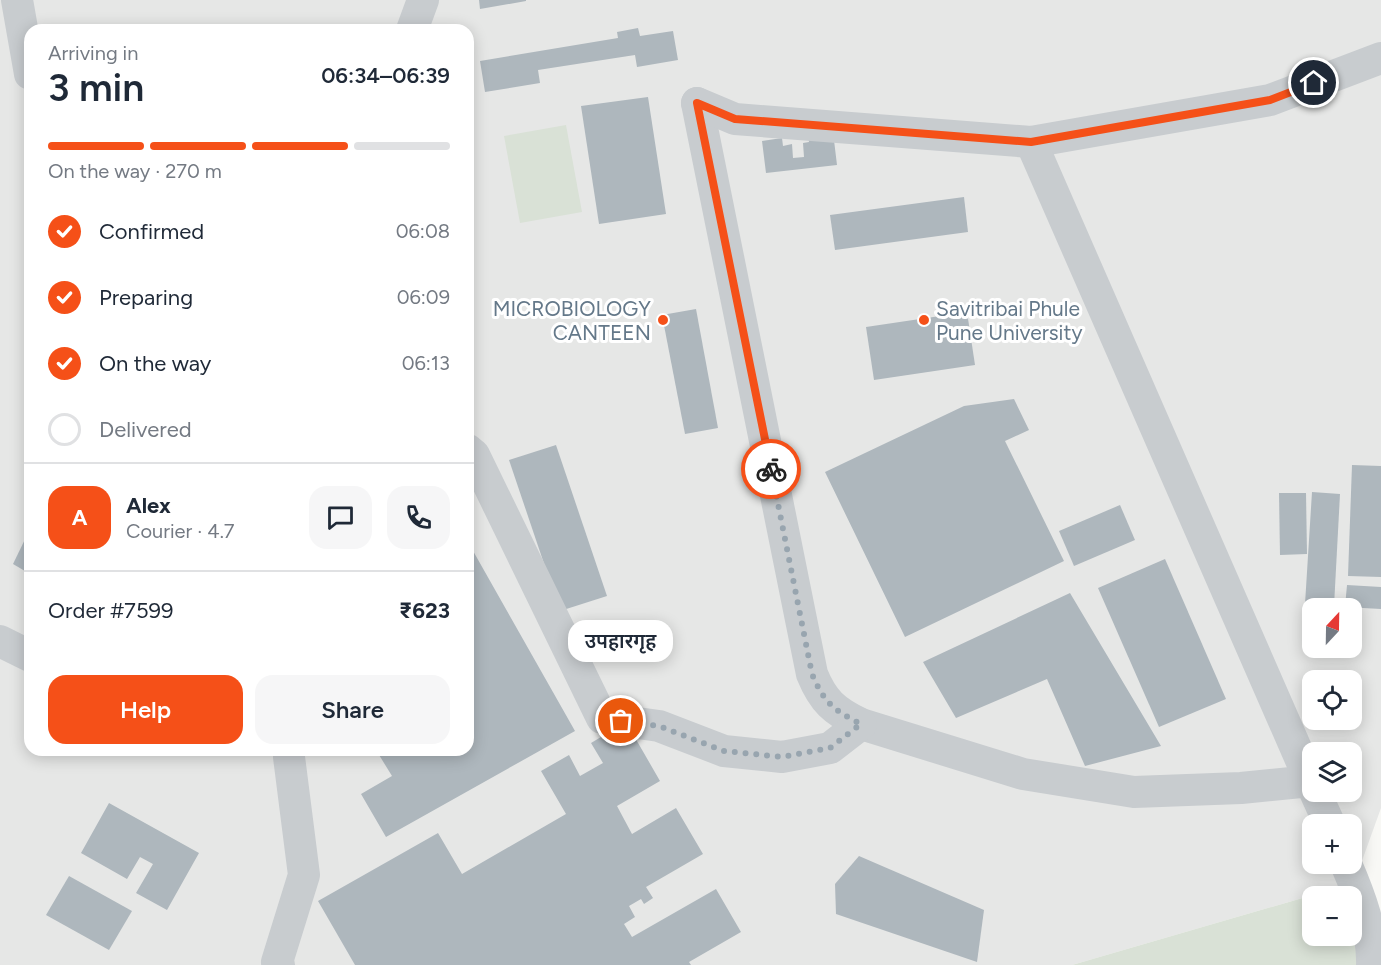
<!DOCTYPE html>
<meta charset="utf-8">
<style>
body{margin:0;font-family:Figtree,"Noto Sans Devanagari",sans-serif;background:#f6f6f7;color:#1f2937;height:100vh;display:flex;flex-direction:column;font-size:22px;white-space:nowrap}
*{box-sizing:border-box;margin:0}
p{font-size:20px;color:#747a83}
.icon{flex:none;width:33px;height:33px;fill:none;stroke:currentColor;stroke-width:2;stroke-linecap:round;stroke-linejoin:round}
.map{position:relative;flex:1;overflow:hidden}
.side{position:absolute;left:24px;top:24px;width:450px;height:732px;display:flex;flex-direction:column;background:#fff;border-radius:18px;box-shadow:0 3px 15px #0003}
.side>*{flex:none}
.needle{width:39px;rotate:22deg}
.buttons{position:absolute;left:1302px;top:598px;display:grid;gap:12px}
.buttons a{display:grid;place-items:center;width:60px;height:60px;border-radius:12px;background:#fff;box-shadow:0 3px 15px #0003;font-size:30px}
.pin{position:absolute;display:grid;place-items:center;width:51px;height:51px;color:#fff;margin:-26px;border:3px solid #fff;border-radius:50%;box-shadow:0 2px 6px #0007}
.courier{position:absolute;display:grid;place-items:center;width:60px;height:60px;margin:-30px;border:4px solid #f55018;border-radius:50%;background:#fff;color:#222;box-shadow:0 2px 8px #0007}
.bubble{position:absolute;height:42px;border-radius:18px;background:#fff;box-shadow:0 3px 15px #0003;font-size:20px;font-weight:600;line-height:42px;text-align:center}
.head em{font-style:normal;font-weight:600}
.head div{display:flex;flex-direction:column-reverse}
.head{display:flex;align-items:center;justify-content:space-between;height:102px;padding:0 24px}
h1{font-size:39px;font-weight:600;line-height:45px}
.bar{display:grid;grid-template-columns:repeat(4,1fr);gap:9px 6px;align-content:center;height:72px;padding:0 24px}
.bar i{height:8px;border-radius:4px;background:#e0e1e3}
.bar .current{background:#f55018}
.bar p{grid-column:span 4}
.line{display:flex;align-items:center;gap:15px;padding:0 24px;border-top:2px solid #e0e1e3}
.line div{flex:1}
.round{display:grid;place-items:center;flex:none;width:63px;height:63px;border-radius:18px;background:#f6f6f7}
ol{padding:0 24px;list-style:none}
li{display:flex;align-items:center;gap:18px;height:66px}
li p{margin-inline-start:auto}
li .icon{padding:6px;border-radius:50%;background:#f55018;color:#fff;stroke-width:4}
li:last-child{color:#747a83}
li i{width:33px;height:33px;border:3px solid #e0e1e3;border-radius:50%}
.button{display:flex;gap:12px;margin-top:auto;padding:12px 24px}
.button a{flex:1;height:69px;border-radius:18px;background:#f55018;color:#fff;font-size:24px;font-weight:600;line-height:69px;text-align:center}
.button a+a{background:#f6f6f7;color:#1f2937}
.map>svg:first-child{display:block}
</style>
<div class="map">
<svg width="1381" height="965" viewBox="0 0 1381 965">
<rect width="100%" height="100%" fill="#f8f8f5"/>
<!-- built -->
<path fill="#e6e7e6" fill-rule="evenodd" d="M0,0H1381V808L1354,883L1072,965H0ZM30,30H468V750H30ZM1312,609H1352V648H1312ZM1312,681H1352V720H1312ZM1312,753H1352V792H1312ZM1312,825H1352V864H1312Z"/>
<!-- green -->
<g fill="#d9e1d6" fill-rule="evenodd">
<polygon points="566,125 582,212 520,223 504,136"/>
<path d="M1354,883L1365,965H1072ZM1312,897H1352V936H1312Z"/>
</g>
<!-- building -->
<g fill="#aeb7bd">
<polygon points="479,0 526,0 526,1 480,9"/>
<polygon points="638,28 640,36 673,31 678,60 637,67 635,55 538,70 540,83 485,92 480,61 618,38 617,32"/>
<polygon points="648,97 666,214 599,224 581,106"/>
<polygon points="833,132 837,165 766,173 762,141 782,138 783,146 792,144 793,158 804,157 803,143 809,142 808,135"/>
<polygon points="964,197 968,232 835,250 830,215"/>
<polygon points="696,309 718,428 685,434 662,315"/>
<polygon points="967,312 975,365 874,380 866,327"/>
<polygon points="1014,399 1029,430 1005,441 1064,561 905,637 825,472 964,406"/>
<polygon points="556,445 607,596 560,611 509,460"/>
<polygon points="1352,465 1381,466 1381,577 1348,576"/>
<polygon points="1312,492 1340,494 1334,606 1305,604"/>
<polygon points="1279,493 1306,493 1307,554 1280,555"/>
<polygon points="1120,505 1135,540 1074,566 1059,531"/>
<polygon points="30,529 30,574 13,564"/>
<polygon points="468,542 575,731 386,837 361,794 392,776 376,750 468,750"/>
<polygon points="1165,559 1226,699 1159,727 1098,588"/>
<polygon points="1347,585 1381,587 1381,609 1345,607"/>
<polygon points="1070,593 1161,746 1085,766 1047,679 956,718 923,662"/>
<polygon points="626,722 660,781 617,806 632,834 676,808 703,854 646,887 653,898 644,904 641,899 629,906 635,917 624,924 632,937 716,889 741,932 689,962 691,965 355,965 318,901 438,833 462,874 566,814 541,771 569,755 580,776 603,763 591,743"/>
<polygon points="109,803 199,853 167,910 136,893 153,864 140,857 127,879 81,853"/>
<polygon points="859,856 984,910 977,962 836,914 835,884"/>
<polygon points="69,876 132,911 109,950 46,915"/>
</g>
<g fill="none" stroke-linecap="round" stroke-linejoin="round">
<!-- minor -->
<g stroke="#c8cccf" stroke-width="32">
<polyline points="17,0 30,74"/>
<polyline points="412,30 423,0"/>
<path d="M697,103L812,674C823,701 834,711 861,724L1023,774L1134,792L1241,788L1311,781"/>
<polyline points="697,103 735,119 1031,142 1270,100 1381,58"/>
<polyline points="1031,142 1312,785"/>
<polyline points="468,450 474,455 602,718 659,726 724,751 782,757 830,748 861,724"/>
<polyline points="0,641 30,656"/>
<polyline points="1315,792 1330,825"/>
<path d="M1346,864C1360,896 1373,931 1372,965"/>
<polyline points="279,965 277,962 304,875 289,757"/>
</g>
</g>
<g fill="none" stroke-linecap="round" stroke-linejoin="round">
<!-- done -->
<path stroke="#98a5af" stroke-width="6" stroke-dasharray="0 10.8" d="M621,721L659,726L724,751L782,757L830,748L861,724C833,710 824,702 812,674L771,469"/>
<!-- route -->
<polyline stroke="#f55018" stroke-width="8" points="771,469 697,103 735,119 1031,142 1270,100 1314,83"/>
</g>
<!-- markers -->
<g fill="#f55018" stroke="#fff" stroke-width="2">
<circle cx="663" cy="320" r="6"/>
<circle cx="924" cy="320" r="6"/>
</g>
<g text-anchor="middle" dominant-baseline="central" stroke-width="6" stroke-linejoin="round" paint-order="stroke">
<!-- poi labels -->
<g font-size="21" fill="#647889" stroke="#fff" text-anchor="end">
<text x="651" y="308">MICROBIOLOGY<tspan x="651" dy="24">CANTEEN</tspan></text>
<text x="936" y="308" text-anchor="start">Savitribai Phule<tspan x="936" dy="24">Pune University</tspan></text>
</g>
</g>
</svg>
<div class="buttons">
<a><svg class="needle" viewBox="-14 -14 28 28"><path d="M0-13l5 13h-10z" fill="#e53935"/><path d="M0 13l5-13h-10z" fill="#747a83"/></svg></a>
<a><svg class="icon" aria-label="locate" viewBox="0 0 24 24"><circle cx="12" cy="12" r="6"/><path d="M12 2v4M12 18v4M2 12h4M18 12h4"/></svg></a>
<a><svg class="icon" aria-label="layers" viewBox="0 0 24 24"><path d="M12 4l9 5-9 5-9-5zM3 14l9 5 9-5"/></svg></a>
<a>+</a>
<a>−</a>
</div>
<div class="pin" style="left:621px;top:721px;background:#ea580c"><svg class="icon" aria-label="bag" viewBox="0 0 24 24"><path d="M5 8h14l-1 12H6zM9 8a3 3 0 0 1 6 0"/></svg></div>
<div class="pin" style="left:1314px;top:83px;background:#1f2937"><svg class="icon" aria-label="home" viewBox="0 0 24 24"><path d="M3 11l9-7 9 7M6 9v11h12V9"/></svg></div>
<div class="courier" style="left:771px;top:469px"><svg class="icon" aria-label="bike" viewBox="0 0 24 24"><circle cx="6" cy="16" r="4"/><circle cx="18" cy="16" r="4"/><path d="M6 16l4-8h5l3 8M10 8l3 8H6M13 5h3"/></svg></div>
<div class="bubble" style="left:568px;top:620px;width:105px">उपहारगृह</div>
<section class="side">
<div class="head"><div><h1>3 min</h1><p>Arriving in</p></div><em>06:34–06:39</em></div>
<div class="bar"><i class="current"></i><i class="current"></i><i class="current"></i><i></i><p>On the way · 270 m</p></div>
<ol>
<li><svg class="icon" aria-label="check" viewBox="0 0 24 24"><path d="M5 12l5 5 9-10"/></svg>Confirmed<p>06:08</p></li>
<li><svg class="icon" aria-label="check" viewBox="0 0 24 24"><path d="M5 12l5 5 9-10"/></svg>Preparing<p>06:09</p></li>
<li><svg class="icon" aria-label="check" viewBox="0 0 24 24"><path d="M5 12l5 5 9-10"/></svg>On the way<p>06:13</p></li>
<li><i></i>Delivered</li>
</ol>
<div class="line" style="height:108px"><b class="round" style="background:#f55018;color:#fff">A</b><div><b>Alex</b><p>Courier · 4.7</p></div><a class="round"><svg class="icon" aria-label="chat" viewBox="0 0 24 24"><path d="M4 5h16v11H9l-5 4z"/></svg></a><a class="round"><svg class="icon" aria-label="phone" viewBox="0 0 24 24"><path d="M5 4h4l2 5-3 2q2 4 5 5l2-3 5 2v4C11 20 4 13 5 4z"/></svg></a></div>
<div class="line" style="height:78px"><div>Order #7599</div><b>₹623</b></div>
<div class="button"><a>Help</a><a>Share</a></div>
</section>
</div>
